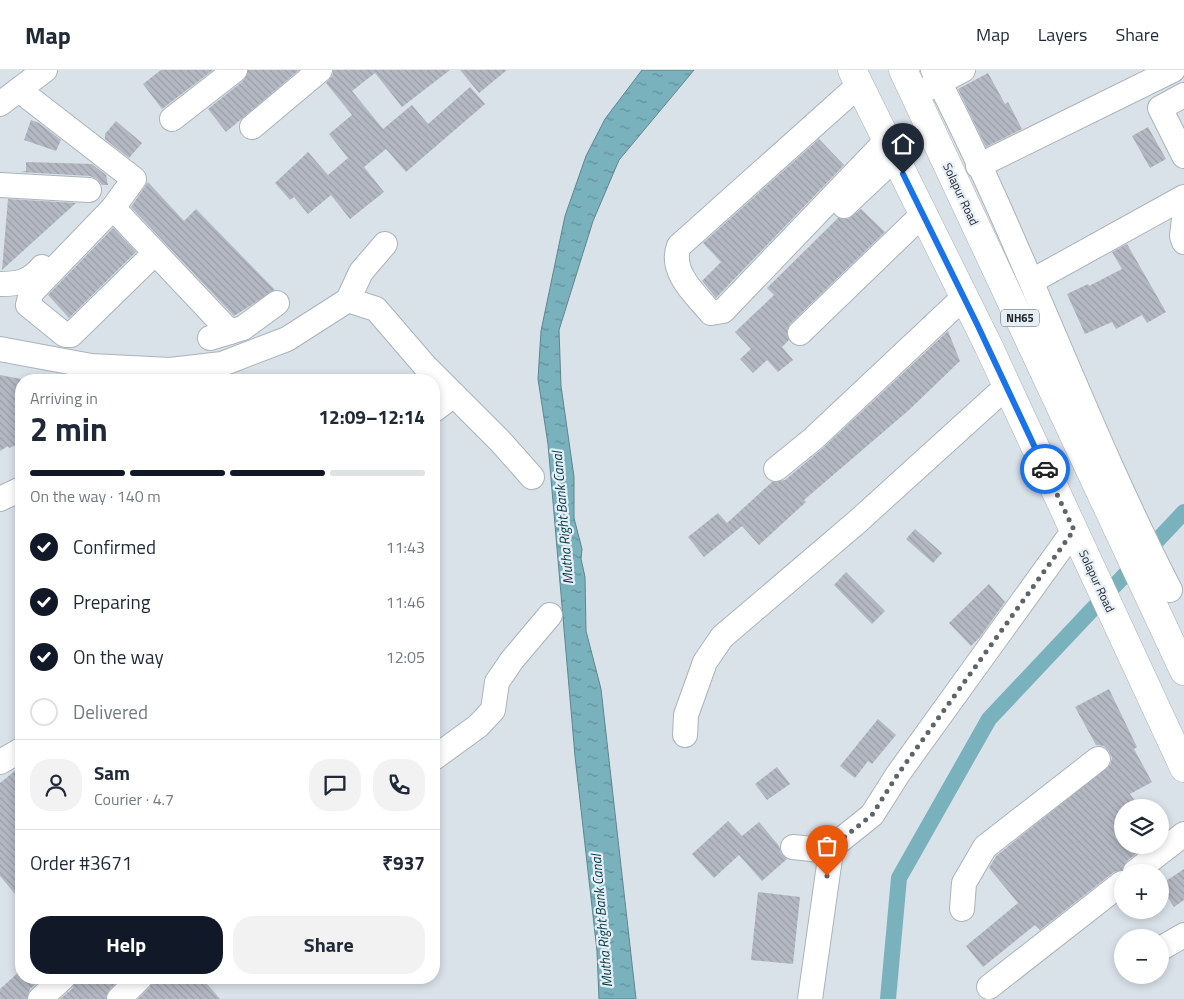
<!DOCTYPE html>
<meta charset="utf-8">
<style>
body{margin:0;font-family:"Titillium Web",sans-serif;background:#f2f2f3;color:#1f2937;height:100vh;display:flex;flex-direction:column;font-size:19px;white-space:nowrap}
*{box-sizing:border-box;margin:0}
p{font-size:16px;color:#747a83}
.icon{flex:none;width:28px;height:28px;fill:none;stroke:currentColor;stroke-width:2;stroke-linecap:round;stroke-linejoin:round}
.map{position:relative;flex:1;overflow:hidden}
.side{position:absolute;left:15px;top:304px;width:425px;height:610px;display:flex;flex-direction:column;background:#fff;border-radius:20px;box-shadow:0 2px 8px #0003}
.side>*{flex:none}
.controls{position:absolute;left:1114px;top:729px;display:grid;gap:10px}
.controls a{display:grid;place-items:center;width:55px;height:55px;border-radius:50%;background:#fff;box-shadow:0 2px 8px #0003;font-size:25px}
.pin{position:absolute;display:grid;place-items:center;width:42px;height:42px;color:#fff;margin:-51px -21px;border-radius:50% 50% 50% 0;rotate:-45deg;box-shadow:0 0 5px #0007}
.pin .icon{rotate:45deg}
.courier{position:absolute;display:grid;place-items:center;width:50px;height:50px;margin:-25px;border:4px solid #1a73e8;border-radius:50%;background:#fff;color:#222;box-shadow:0 1px 6px #0007}
.headline em{font-style:normal;font-weight:700}
.headline div{display:flex;flex-direction:column-reverse}
.headline{display:flex;align-items:center;justify-content:space-between;height:85px;padding:0 15px}
h1{font-size:32px;font-weight:700;line-height:38px}
.bar{display:grid;grid-template-columns:repeat(4,1fr);gap:8px 5px;align-content:center;height:60px;padding:0 15px}
.bar i{height:6px;border-radius:4px;background:#e0e1e3}
.bar .active{background:#111827}
.bar p{grid-column:span 4}
.line{display:flex;align-items:center;gap:12px;padding:0 15px;border-top:1px solid #e0e1e3}
.line div{flex:1}
.round{display:grid;place-items:center;flex:none;width:52px;height:52px;border-radius:20px;background:#f2f2f3}
ol{padding:0 15px;list-style:none}
li{display:flex;align-items:center;gap:15px;height:55px}
li p{margin-inline-start:auto}
li .icon{padding:5px;border-radius:50%;background:#111827;color:#fff;stroke-width:4}
li:last-child{color:#747a83}
li i{width:28px;height:28px;border:2px solid #e0e1e3;border-radius:50%}
.action{display:flex;gap:10px;margin-top:auto;padding:10px 15px}
.action a{flex:1;height:58px;border-radius:20px;background:#111827;color:#fff;font-size:20px;font-weight:700;line-height:58px;text-align:center}
.action a+a{background:#f2f2f3;color:#1f2937}
header{display:flex;align-items:center;gap:30px;box-sizing:border-box;height:70px;padding:0 25px;background:#fff;border-bottom:1px solid #e0e1e3}
header strong{font-size:24px}
nav{display:flex;gap:28px;margin-inline-start:auto;font-size:18px}
.map>svg:first-child{display:block}
</style>
<header>
<strong>Map</strong>
<nav><a>Map</a><a>Layers</a><a>Share</a></nav>
</header>
<div class="map">
<svg width="1184" height="929" viewBox="0 0 1184 929">
<defs>
<pattern id="water-ripples" width="26" height="14" patternUnits="userSpaceOnUse" patternTransform="scale(1.25)"><rect width="26" height="14" fill="#79b2bd"/><path d="M2 4q2-2 4 0t4 0M15 11q2-2 4 0t4 0" fill="none" stroke="#639099"/></pattern>
<pattern id="building-back-hatch" width="6" height="6" patternUnits="userSpaceOnUse" patternTransform="scale(1.25)"><rect width="6" height="6" fill="#b4b8c2"/><path d="M-1 5l2 2M0 0l6 6M5-1l2 2" fill="none" stroke="#9a9ea7"/></pattern>
</defs>
<rect width="100%" height="100%" fill="#d9e1e9"/>
<!-- water -->
<polygon fill="url(#water-ripples)" stroke="#5e868f" points="642,0 694,0 619,90 593,151 559,260 561,316 574,407 574,448 582,479 581,489 585,507 586,561 601,619 636,929 599,929 597,881 575,686 548,374 538,309 541,261 565,146 586,86 605,49"/>
<g fill="none" stroke-linecap="round" stroke-linejoin="round">
<!-- canal -->
<polyline stroke="#79b2bd" stroke-width="16" points="888,929 899,808 989,649 1184,442"/>
</g>
<!-- building -->
<g fill="url(#building-back-hatch)">
<polygon points="161,0 213,0 162,39 143,14"/>
<polygon points="248,0 299,0 226,62 208,39 243,11"/>
<polygon points="333,0 450,0 402,37 375,3 352,21 383,59 412,35 428,54 470,17 485,34 406,102 386,79 364,97 384,122 350,149 331,125 308,144 294,127 290,130 275,113 308,82 328,105 348,88 329,64 352,45 326,13 333,5"/>
<polygon points="460,0 507,0 479,23"/>
<polygon points="988,3 1005,34 1008,32 1022,59 986,77 958,19"/>
<polygon points="31,50 39,53 61,70 56,81 24,70"/>
<polygon points="116,51 142,73 129,88 105,69 105,64"/>
<polygon points="1148,57 1166,89 1150,98 1132,66"/>
<polygon points="819,69 844,95 716,228 702,211 721,192 703,173"/>
<polygon points="26,92 92,94 106,105 108,115 102,115 97,109 90,106 20,102 26,101"/>
<polygon points="148,112 184,151 196,139 275,220 234,246 131,137"/>
<polygon points="8,129 76,133 2,200"/>
<polygon points="861,139 885,162 790,254 787,260 789,270 782,277 793,290 778,302 767,290 753,303 740,289 751,279 735,262 774,225 767,218 838,148 848,149"/>
<polygon points="113,158 136,182 69,248 48,225"/>
<polygon points="1127,174 1166,242 1147,253 1142,245 1116,259 1112,252 1085,264 1067,224 1088,214 1089,216 1122,199 1112,182"/>
<polygon points="948,261 960,291 909,340 804,430 806,432 759,475 742,456 704,487 688,467 718,443 727,453 772,412 785,410 822,379"/>
<polygon points="0,305 21,309 21,373 9,378 8,376 0,381"/>
<polygon points="915,459 942,483 933,493 906,469"/>
<polygon points="846,502 885,541 872,554 834,515"/>
<polygon points="989,514 1005,532 980,567 971,576 949,553"/>
<polygon points="1109,619 1137,677 1134,679 1152,712 1130,724 1140,738 1122,738 1122,775 1147,775 1127,791 1122,800 1114,802 1040,860 1035,855 983,897 966,876 1018,833 989,798 996,786 1110,695 1112,688 1109,681 1104,676 1096,675 1075,637"/>
<polygon points="878,649 896,665 872,694 868,691 855,708 840,696"/>
<polygon points="21,696 21,831 0,806 0,713"/>
<polygon points="777,697 790,714 767,730 755,714"/>
<polygon points="728,751 742,766 759,752 779,776 781,783 787,789 762,811 739,785 714,808 692,784"/>
<polygon points="1184,799 1184,830 1174,837 1160,815"/>
<polygon points="758,822 800,827 793,894 751,890"/>
<polygon points="21,900 21,908 43,908 30,919 27,929 0,929 0,919"/>
<polygon points="76,908 121,908 109,920 106,929 60,929 73,918"/>
<polygon points="153,908 202,908 220,929 138,929 150,917"/>
</g>
<g fill="none" stroke-linecap="round" stroke-linejoin="round">
<defs>
<g id="minor">
<path d="M933,0C1021,169 1083,351 1170,520"/>
<path d="M859,15L679,176C669,202 696,225 711,243L723,241L887,70"/>
<polyline points="19,20 134,109 113,138"/>
<polyline points="925,20 963,0"/>
<polyline points="1184,25 1160,38 1184,86"/>
<polyline points="0,34 45,0"/>
<polyline points="172,49 235,0"/>
<polyline points="252,57 320,0"/>
<polyline points="978,96 1173,0"/>
<polyline points="0,115 89,120"/>
<polyline points="844,136 895,88"/>
<polyline points="1184,149 1182,166 1184,172"/>
<polyline points="155,183 71,265 65,265 28,235 31,223 113,138 230,262"/>
<polyline points="1032,211 1184,127"/>
<path d="M0,214C19,214 29,212 42,197"/>
<polyline points="348,230 376,239 425,296 500,371 532,407"/>
<polyline points="800,263 923,144"/>
<polyline points="210,268 243,258 277,233"/>
<polyline points="0,279 91,296 170,300 222,294 287,269 348,230 361,202 385,174"/>
<polyline points="434,340 454,325"/>
<polyline points="776,399 813,369 964,227"/>
<polyline points="0,429 21,419"/>
<polyline points="685,665 686,645 705,592 722,567 857,452 1007,316"/>
<polyline points="434,688 478,656 493,640 497,612 512,590 550,545"/>
<polyline points="0,692 21,680"/>
<polyline points="793,777 831,781"/>
<polyline points="1135,802 1184,764"/>
<polyline points="962,839 964,813 985,777 1098,689"/>
<polyline points="1160,879 1184,865"/>
<polyline points="989,917 1122,813"/>
<polyline points="40,929 63,908"/>
<polyline points="119,929 140,908"/>
<polyline points="810,929 831,781 837,773 872,745 898,704 1074,460"/>
</g>
<g id="highway">
<polyline points="852,0 988,275 1184,698"/>
<polyline points="903,0 1184,601"/>
</g>
</defs>
<!-- minor casing -->
<use href="#minor" stroke="#abb3bb" stroke-width="26"/>
<!-- highway casing -->
<use href="#highway" stroke="#abb3bb" stroke-width="29"/>
<!-- minor -->
<use href="#minor" stroke="#fff" stroke-width="24"/>
<!-- highway -->
<use href="#highway" stroke="#fff" stroke-width="28"/>
</g>
<g fill="none" stroke-linecap="round" stroke-linejoin="round">
<!-- done -->
<polyline stroke="#5f6469" stroke-width="5" stroke-dasharray="0 9" points="827,806 831,781 837,773 872,745 898,704 1074,460 1045,399"/>
<!-- route -->
<polyline stroke="#1a73e8" stroke-width="6" points="903,104 977,254 1045,399"/>
</g>
<g text-anchor="middle" dominant-baseline="central" stroke-width="4.5" stroke-linejoin="round" paint-order="stroke">
<!-- shield labels -->
<rect fill="#e6eef7" stroke="#5a5e63" stroke-width="1" x="1001" y="239.5" width="38" height="17" rx="4"/>
<g font-size="11" font-weight="bold" fill="#1e2124">
<text x="1020" y="248">NH65</text>
</g>
<!-- street labels -->
<g font-size="12" fill="#1e2124" stroke="#e6eef7">
<text transform="translate(961 124) rotate(65)">Solapur Road</text>
<text transform="translate(1097 511) rotate(65)">Solapur Road</text>
</g>
<!-- water labels -->
<g font-size="14" font-style="italic" fill="#003941" stroke="#e6eef7">
<text transform="translate(562 448) rotate(-95)">Mutha Right Bank Canal</text>
<text transform="translate(601 851) rotate(-95)">Mutha Right Bank Canal</text>
</g>
</g>
</svg>
<div class="controls">
<a><svg class="icon" aria-label="layers" viewBox="0 0 24 24"><path d="M12 4l9 5-9 5-9-5zM3 14l9 5 9-5"/></svg></a>
<a>+</a>
<a>−</a>
</div>
<div class="pin" style="left:827px;top:806px;background:#ea580c"><svg class="icon" aria-label="bag" viewBox="0 0 24 24"><path d="M5 8h14l-1 12H6zM9 8a3 3 0 0 1 6 0"/></svg></div>
<div class="pin" style="left:903px;top:104px;background:#1f2937"><svg class="icon" aria-label="home" viewBox="0 0 24 24"><path d="M3 11l9-7 9 7M6 9v11h12V9"/></svg></div>
<div class="courier" style="left:1045px;top:399px"><svg class="icon" aria-label="car" viewBox="0 0 24 24"><path d="M5 17H2v-5l4-1 3-4h7l3 4 3 1v5h-3M9 17h6M6 11h13"/><circle cx="7" cy="17" r="2"/><circle cx="17" cy="17" r="2"/></svg></div>
<section class="side">
<div class="headline"><div><h1>2 min</h1><p>Arriving in</p></div><em>12:09–12:14</em></div>
<div class="bar"><i class="active"></i><i class="active"></i><i class="active"></i><i></i><p>On the way · 140 m</p></div>
<ol>
<li><svg class="icon" aria-label="check" viewBox="0 0 24 24"><path d="M5 12l5 5 9-10"/></svg>Confirmed<p>11:43</p></li>
<li><svg class="icon" aria-label="check" viewBox="0 0 24 24"><path d="M5 12l5 5 9-10"/></svg>Preparing<p>11:46</p></li>
<li><svg class="icon" aria-label="check" viewBox="0 0 24 24"><path d="M5 12l5 5 9-10"/></svg>On the way<p>12:05</p></li>
<li><i></i>Delivered</li>
</ol>
<div class="line" style="height:90px"><a class="round"><svg class="icon" aria-label="person" viewBox="0 0 24 24"><circle cx="12" cy="8" r="4"/><path d="M4 21q1-7 8-7t8 7"/></svg></a><div><b>Sam</b><p>Courier · 4.7</p></div><a class="round"><svg class="icon" aria-label="chat" viewBox="0 0 24 24"><path d="M4 5h16v11H9l-5 4z"/></svg></a><a class="round"><svg class="icon" aria-label="phone" viewBox="0 0 24 24"><path d="M5 4h4l2 5-3 2q2 4 5 5l2-3 5 2v4C11 20 4 13 5 4z"/></svg></a></div>
<div class="line" style="height:65px"><div>Order #3671</div><b>₹937</b></div>
<div class="action"><a>Help</a><a>Share</a></div>
</section>
</div>
